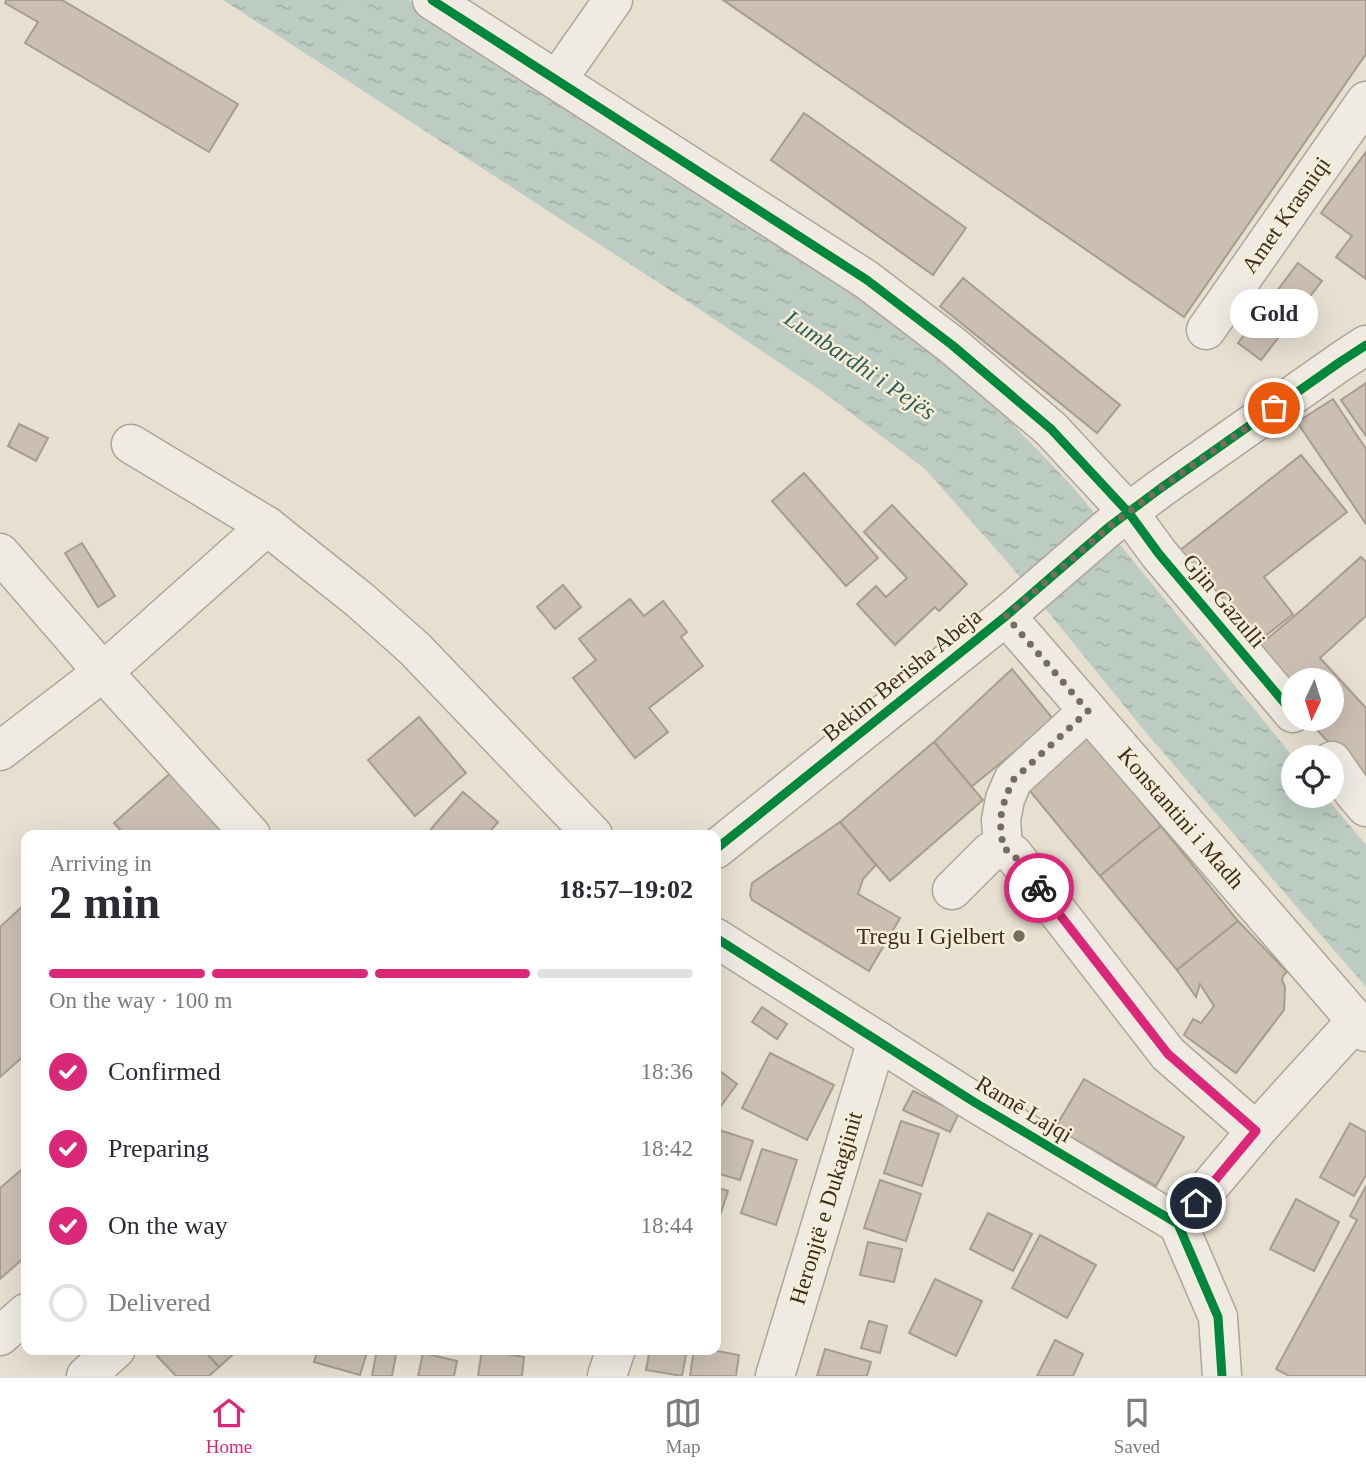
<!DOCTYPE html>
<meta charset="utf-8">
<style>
body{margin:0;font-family:Georgia,serif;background:#f7f7f7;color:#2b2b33;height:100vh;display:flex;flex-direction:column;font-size:26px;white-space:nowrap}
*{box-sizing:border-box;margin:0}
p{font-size:23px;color:#7c7c81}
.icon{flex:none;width:38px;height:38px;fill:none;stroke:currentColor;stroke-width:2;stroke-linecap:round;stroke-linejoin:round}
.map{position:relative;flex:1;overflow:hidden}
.details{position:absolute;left:21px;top:830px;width:700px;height:525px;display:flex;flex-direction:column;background:#fff;border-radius:14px;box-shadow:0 7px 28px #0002}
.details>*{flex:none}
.needle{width:46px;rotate:184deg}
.tools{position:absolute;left:1281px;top:668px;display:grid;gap:14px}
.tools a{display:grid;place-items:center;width:63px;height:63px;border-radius:50%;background:#fff;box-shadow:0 7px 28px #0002;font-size:35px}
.pin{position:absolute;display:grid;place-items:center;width:60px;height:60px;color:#fff;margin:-30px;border:4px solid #fff;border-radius:50%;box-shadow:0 2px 7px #0007}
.courier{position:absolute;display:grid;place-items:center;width:70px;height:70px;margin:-35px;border:5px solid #db2777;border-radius:50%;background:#fff;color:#222;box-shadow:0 2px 9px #0007}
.bubble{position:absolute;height:49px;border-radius:24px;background:#fff;box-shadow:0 7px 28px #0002;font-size:23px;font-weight:700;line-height:49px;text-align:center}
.head em{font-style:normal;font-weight:700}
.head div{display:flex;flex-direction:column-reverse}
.head{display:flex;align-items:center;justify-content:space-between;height:119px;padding:0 28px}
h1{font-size:46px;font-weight:700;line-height:52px}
.bar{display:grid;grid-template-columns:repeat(4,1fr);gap:10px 7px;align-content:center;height:84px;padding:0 28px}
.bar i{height:9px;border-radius:5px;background:#e1e1e2}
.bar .current{background:#db2777}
.bar p{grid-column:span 4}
ol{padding:0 28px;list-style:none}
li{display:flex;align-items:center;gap:21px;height:77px}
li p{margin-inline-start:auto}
li .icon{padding:7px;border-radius:50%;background:#db2777;color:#fff;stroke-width:4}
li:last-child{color:#7c7c81}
li i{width:38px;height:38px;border:4px solid #e1e1e2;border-radius:50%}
.dock{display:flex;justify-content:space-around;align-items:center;height:98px;border-top:2px solid #e1e1e2;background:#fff;font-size:19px;color:#7c7c81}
.dock a{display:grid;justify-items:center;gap:4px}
.dock .current{color:#db2777}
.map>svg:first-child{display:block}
</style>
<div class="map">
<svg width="1366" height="1376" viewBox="0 0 1366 1376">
<defs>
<pattern id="water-ripples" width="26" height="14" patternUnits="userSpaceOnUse" patternTransform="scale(1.75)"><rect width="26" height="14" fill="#bcccc2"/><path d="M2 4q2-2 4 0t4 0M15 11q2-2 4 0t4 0" fill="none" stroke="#a2b0a6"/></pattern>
</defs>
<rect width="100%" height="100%" fill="#e7e0d1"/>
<!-- water -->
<polygon fill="url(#water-ripples)" points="223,0 408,0 575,105 945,354 1073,487 1294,758 1293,796 1325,796 1366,845 1366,987 1148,735 1009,564 925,469 823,392 693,305"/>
<!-- building -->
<g fill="#cbbfb2" stroke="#a89c90" stroke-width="2">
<polygon points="6,0 62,0 238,104 209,152 25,43 38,22 5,3"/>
<polygon points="723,0 1366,0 1366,54 1184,317"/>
<polygon points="804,113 966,228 933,275 771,160"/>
<polygon points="1366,152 1366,279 1336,257 1352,236 1321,213"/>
<polygon points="1298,263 1322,281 1261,360 1238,343"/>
<polygon points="963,278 1120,405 1097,433 940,306"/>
<polygon points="1366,383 1366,436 1341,400"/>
<polygon points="1333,399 1366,449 1366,524 1297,422"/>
<polygon points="19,424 48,438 36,461 8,446"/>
<polygon points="1301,455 1347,512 1264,577 1293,614 1249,649 1174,555"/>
<polygon points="804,473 878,558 846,586 772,501"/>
<polygon points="892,505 967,584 939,611 935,607 895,645 857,604 876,586 886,597 907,578 864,532"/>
<polygon points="82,543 115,596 98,607 65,553"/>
<polygon points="1361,557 1366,562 1366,616 1320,658 1366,708 1366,783 1307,719 1332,719 1332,681 1293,681 1293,704 1248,655 1305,607"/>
<polygon points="563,585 581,607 555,629 537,607"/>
<polygon points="630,599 644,616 663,601 687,632 681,637 703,666 649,708 668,732 635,758 573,678 596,660 579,639"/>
<polygon points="1012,669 1054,720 971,787 934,742"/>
<polygon points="419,717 466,773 415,816 368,760"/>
<polygon points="1081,730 1161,826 1100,876 1020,779"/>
<polygon points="934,742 983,800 890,881 840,822"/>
<polygon points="174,770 231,835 125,835 114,823"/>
<polygon points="463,792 498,822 487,835 438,835 431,829"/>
<polygon points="840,822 876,865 863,879 858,894 900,918 869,971 757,903 752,900 750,895 752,883"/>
<polygon points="1161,826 1238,921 1177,970 1100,876"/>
<polygon points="26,903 26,1054 0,1077 0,927"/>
<polygon points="1238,921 1287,972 1283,976 1282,980 1285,987 1284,1010 1236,1073 1184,1035 1193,1019 1201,1023 1214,1006 1200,984 1196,997 1177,970"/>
<polygon points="762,1007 787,1024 777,1039 752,1022"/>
<polygon points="770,1053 834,1085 807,1140 742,1108"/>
<polygon points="716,1068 737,1084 716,1113"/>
<polygon points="1084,1079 1184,1137 1156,1186 1055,1128"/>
<polygon points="913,1091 959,1113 950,1132 903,1110"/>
<polygon points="901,1121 939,1134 922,1186 884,1173"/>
<polygon points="1350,1123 1366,1132 1366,1175 1354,1196 1320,1177"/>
<polygon points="716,1129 753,1141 740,1180 716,1173"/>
<polygon points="762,1149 797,1160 776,1225 741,1213"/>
<polygon points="26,1166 26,1256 0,1279 0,1188"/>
<polygon points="880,1180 921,1194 906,1241 864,1228"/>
<polygon points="1366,1186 1366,1376 1289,1376 1276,1369 1357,1220 1350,1216"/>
<polygon points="716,1187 728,1191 717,1225 716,1225"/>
<polygon points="1296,1199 1339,1222 1314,1271 1270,1249"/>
<polygon points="988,1213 1032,1234 1013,1271 970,1249"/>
<polygon points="1040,1235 1096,1265 1067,1318 1012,1288"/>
<polygon points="868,1242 902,1249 894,1282 860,1275"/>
<polygon points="935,1279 982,1301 956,1356 909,1333"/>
<polygon points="869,1321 887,1326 880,1353 861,1348"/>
<polygon points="1055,1340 1083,1354 1073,1376 1037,1376"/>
<polygon points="165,1349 203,1349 219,1367 209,1376 176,1376 157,1356"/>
<polygon points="203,1349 239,1349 219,1367"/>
<polygon points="318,1349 368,1349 360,1375 314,1362"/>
<polygon points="377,1349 397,1349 392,1376 372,1376"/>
<polygon points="650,1349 687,1349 682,1376 646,1370"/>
<polygon points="694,1349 706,1349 739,1355 736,1376 690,1376"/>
<polygon points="825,1349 871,1362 867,1376 817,1376"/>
<polygon points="482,1350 524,1357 522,1376 478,1376"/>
<polygon points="423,1353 457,1361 454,1376 418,1376"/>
</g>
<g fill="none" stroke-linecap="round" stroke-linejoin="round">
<defs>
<g id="minor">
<polyline points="432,0 867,280 952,345 1051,429 1129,513 1159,554 1293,713"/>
<polyline points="557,80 613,0"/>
<polyline points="1206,330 1366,101"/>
<polyline points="131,444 267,526 361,601 415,649 593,835"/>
<polyline points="0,553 103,672 251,835"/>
<polyline points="1006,616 1366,1032"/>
<polyline points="0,751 103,672 267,526"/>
<polyline points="1332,761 1354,793 1366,807"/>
<polyline points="1003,848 1001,820 1005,799 1013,780 1088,711"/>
<polyline points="716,849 1006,616 1110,526 1161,488 1340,362 1366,345"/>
<polyline points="952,890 990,852 1003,848 1013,854 1168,1054 1256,1131"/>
<polyline points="716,938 974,1102 1178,1224 1218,1317 1222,1376"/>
<polyline points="1178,1224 1256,1131 1356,1021"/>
<polyline points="0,1336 26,1313"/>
<polyline points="86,1376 116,1349"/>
<polyline points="607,1376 616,1349"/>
<polyline points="775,1376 877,1040"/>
</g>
</defs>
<!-- minor casing -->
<use href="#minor" stroke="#ada599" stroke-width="41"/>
<!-- minor -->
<use href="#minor" stroke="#efebe3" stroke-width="38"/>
<defs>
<g id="cycleway">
<polyline points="432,0 867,280 952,345 1051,429 1129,513 1159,554 1293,713"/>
<polyline points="716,849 1006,616 1110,526 1161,488 1340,362 1366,345"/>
<polyline points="716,938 974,1102 1178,1224 1218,1317 1222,1376"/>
</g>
</defs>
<!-- cycleway casing -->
<use href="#cycleway" stroke="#f7eed8" stroke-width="13"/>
<!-- cycleway -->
<use href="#cycleway" stroke="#00873e" stroke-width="9"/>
</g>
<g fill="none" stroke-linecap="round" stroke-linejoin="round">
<!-- done -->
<polyline stroke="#786c5e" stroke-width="7" stroke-dasharray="0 12.6" points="1039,888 1013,854 1003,848 1000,820 1005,799 1013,780 1088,711 1006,616 1110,526 1161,488 1274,408"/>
<!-- route -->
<polyline stroke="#db2777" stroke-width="9" points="1039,888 1168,1054 1256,1131 1196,1203"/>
</g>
<!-- markers -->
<circle fill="#786c5e" stroke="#f7eed8" stroke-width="2.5" cx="1019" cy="936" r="7"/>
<g text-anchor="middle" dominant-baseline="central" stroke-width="5" stroke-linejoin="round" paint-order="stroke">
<!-- street labels -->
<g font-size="23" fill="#3d2e20" stroke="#f7eed8">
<text transform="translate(1286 215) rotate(-55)">Amet Krasniqi</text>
<text transform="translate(1224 601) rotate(50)">Gjin Gazulli</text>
<text transform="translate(902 675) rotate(-39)">Bekim Berisha Abeja</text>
<text transform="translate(1181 818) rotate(49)">Konstantini i Madh</text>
<text transform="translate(1024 1109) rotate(31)">Ramē Lajqi</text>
<text transform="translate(826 1208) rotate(-73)">Heronjtë e Dukagjinit</text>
</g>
<!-- poi labels -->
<g font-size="23" fill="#3d2e20" stroke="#f7eed8" text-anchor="end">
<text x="1005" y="936">Tregu I Gjelbert</text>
</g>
<!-- water labels -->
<g font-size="24" font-style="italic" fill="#2f5d5a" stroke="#f7eed8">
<text transform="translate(860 365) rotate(34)">Lumbardhi i Pejës</text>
</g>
</g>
</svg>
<div class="tools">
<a><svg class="needle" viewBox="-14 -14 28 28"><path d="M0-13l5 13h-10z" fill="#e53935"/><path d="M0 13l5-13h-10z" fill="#7c7c81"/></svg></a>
<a><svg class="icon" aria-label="locate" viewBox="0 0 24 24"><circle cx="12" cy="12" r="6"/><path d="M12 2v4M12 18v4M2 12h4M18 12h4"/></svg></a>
</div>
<div class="pin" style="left:1274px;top:408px;background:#ea580c"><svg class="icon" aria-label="bag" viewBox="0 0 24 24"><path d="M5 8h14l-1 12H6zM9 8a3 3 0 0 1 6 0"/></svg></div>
<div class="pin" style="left:1196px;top:1203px;background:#1f2937"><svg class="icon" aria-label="home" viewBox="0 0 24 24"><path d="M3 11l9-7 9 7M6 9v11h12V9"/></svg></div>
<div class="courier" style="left:1039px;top:888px"><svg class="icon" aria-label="bike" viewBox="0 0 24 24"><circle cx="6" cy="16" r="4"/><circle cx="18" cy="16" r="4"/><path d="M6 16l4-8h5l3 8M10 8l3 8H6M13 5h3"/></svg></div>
<div class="bubble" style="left:1230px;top:289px;width:88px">Gold</div>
<section class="details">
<div class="head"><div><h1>2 min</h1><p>Arriving in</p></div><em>18:57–19:02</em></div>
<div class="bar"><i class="current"></i><i class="current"></i><i class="current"></i><i></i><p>On the way · 100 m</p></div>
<ol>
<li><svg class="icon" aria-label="check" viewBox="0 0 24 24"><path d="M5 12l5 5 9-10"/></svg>Confirmed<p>18:36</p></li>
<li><svg class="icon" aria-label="check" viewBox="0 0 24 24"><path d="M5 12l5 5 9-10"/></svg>Preparing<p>18:42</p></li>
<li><svg class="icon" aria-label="check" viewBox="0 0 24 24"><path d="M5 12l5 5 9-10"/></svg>On the way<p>18:44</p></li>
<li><i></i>Delivered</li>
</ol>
</section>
</div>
<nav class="dock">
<a class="current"><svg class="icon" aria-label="home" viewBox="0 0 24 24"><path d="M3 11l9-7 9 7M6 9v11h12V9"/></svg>Home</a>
<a><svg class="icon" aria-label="map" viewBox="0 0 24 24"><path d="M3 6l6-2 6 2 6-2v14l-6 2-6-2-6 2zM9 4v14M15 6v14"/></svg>Map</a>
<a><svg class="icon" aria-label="saved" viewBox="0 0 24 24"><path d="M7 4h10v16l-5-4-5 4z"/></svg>Saved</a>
</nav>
